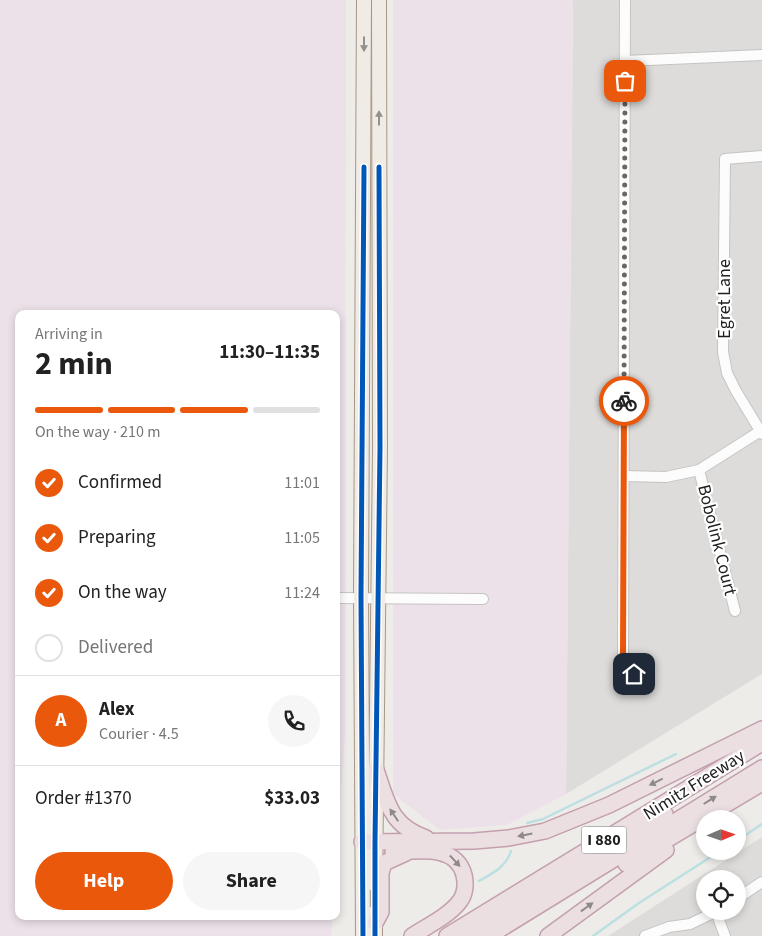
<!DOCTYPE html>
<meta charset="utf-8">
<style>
body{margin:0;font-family:"Source Sans 3",sans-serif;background:#f6f6f6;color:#222;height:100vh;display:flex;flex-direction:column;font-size:19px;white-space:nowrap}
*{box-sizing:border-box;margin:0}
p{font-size:16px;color:#767676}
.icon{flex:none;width:28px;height:28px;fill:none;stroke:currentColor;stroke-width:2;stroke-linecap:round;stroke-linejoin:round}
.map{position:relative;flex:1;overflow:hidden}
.side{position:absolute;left:15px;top:310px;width:325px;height:610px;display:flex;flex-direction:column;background:#fff;border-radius:10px;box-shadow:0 2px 8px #0003}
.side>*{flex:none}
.needle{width:32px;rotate:88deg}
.controls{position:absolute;left:696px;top:810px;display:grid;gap:10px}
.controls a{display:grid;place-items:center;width:50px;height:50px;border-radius:50%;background:#fff;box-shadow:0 2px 8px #0003;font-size:25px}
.pin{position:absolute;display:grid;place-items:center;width:42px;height:42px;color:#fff;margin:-21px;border-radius:10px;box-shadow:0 2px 8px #0006}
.courier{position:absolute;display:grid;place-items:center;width:50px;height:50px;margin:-25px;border:4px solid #ea580c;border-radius:50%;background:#fff;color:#222;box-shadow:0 1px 6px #0007}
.summary em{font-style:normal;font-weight:700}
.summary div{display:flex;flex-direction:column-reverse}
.summary{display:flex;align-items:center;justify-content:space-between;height:85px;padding:0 20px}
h1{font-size:32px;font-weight:700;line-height:38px}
.bar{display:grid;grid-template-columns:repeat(4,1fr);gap:8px 5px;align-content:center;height:60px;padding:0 20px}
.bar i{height:6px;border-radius:4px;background:#e0e0e0}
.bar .current{background:#ea580c}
.bar p{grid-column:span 4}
.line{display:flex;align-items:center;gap:12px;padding:0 20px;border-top:1px solid #e0e0e0}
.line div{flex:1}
.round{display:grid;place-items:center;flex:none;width:52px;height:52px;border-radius:26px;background:#f6f6f6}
ol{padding:0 20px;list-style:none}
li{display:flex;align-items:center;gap:15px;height:55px}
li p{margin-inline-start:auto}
li .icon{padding:5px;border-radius:50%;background:#ea580c;color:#fff;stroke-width:4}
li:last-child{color:#767676}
li i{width:28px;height:28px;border:2px solid #e0e0e0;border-radius:50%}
.action{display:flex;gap:10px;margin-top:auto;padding:10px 20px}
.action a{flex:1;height:58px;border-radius:30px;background:#ea580c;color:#fff;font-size:20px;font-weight:700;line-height:58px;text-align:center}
.action a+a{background:#f6f6f6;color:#222}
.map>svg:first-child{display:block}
</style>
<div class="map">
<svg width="762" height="936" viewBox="0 0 762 936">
<rect width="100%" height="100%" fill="#eeece9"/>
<!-- residential -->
<g fill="#dddcda" fill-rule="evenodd">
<polygon points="573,0 762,0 762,674 566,794"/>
<path d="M762,837V936H608ZM705,879H738V911H705Z"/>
</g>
<!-- industrial -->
<g fill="#ece1e9">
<polygon points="0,0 346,0 345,735 336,863 336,314 19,314 19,916 333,916 331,936 0,936"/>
<polygon points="393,0 573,0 566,794 507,825 440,830 393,794"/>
</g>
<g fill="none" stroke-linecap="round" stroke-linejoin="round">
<!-- stream -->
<g stroke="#bcdfe2" stroke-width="2.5">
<polyline points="527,823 543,819 676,754"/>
<polyline points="738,840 762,824"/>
<path d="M479,881C493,873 506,867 511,851"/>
<polyline points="593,936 639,903 720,851"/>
</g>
<defs>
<g id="minor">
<polyline points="625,0 623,659 634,674"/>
<polyline points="625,61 762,55"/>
<polyline points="762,156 725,159 723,352 727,373 736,391 762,434"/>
<polyline points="699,470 735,611"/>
<polyline points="624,476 666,477 699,470 762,430"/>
<polyline points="336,598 483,599"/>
<polyline points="738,898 762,882"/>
<polyline points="716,912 725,936"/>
<polyline points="645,936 669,927 690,924 717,911"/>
</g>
<g id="major">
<polyline points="375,885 380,448 379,0"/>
<polyline points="375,912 375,936"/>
<polyline points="363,936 361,597 364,0"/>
</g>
<g id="highway">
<path d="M376,770C388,804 390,825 426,838"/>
<polyline points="362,842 474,841 509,838 545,831 609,805 762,729"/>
<path d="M393,852C418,851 456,844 464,875C466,884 465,894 460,901C449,916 427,926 412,936"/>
<polyline points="626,864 762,783"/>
<polyline points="375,923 381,912 381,873 384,863 406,853"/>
<polyline points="447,936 762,743"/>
<polyline points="467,936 665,814"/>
<polyline points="489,936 762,768"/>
<polyline points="548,936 666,850"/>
</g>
</defs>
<!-- minor casing -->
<use href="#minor" stroke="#c5c4c3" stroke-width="12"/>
<!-- major casing -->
<use href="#major" stroke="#a59785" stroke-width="16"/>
<!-- highway casing -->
<use href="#highway" stroke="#c49fae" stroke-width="18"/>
<!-- minor -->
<use href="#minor" stroke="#fcfcfc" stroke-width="10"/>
<!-- major -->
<use href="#major" stroke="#f1ebe6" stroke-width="14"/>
<!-- highway -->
<use href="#highway" stroke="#ebdfe2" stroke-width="15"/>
<defs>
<g id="cycleway">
<polyline points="363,936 361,597 364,167"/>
<polyline points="375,936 375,842 380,448 379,167"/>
</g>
</defs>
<!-- cycleway casing -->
<use href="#cycleway" stroke="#fff" stroke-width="8"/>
<!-- cycleway -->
<use href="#cycleway" stroke="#0057b8" stroke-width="5"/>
</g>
<!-- one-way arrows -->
<defs><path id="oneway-solid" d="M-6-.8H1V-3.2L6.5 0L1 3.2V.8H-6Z" transform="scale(1.25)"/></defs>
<g fill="#93908d">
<use href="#oneway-solid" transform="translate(364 44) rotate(90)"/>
<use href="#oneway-solid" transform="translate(379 118) rotate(-90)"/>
</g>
<g fill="#90898b">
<use href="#oneway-solid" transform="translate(656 782) rotate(154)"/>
<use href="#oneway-solid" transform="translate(710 800) rotate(-32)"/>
<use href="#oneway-solid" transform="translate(394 815) rotate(-124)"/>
<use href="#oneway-solid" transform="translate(525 835) rotate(169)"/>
<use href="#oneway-solid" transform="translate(455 861) rotate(47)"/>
<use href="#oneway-solid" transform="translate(587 907) rotate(-36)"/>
</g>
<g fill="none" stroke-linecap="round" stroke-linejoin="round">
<!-- done -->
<polyline stroke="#686766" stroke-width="5" stroke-dasharray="0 9" points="624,401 625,81"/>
<!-- route -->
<polyline stroke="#ea580c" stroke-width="6" points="624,401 623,659 634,674"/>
</g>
<g text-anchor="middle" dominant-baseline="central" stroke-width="4.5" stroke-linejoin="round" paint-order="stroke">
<!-- shield labels -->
<rect fill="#fff" stroke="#636363" stroke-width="1" x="581.5" y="826.5" width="45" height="27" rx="4"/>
<g font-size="16" font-weight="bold" fill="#202020">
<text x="604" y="840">I 880</text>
</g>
<!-- street labels -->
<g font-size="18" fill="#202020" stroke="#fff">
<text transform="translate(724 299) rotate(-90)">Egret Lane</text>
<text transform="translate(717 540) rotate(76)">Bobolink Court</text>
<text transform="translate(694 785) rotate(-32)">Nimitz Freeway</text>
</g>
</g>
</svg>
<div class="controls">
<a><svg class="needle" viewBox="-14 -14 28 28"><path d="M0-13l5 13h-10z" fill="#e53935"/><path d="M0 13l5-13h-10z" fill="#767676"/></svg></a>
<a><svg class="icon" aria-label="locate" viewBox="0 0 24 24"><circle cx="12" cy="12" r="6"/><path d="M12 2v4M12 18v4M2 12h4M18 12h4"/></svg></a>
</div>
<div class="pin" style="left:625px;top:81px;background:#ea580c"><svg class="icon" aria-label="bag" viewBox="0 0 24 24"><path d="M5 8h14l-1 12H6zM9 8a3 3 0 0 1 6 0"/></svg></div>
<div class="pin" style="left:634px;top:674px;background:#1f2937"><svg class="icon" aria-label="home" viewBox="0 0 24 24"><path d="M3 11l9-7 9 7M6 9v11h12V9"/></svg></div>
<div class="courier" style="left:624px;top:401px"><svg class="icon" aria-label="bike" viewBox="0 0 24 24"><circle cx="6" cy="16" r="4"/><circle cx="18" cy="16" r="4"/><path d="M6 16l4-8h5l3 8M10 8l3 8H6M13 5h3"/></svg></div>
<section class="side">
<div class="summary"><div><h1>2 min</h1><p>Arriving in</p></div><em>11:30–11:35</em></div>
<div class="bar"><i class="current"></i><i class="current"></i><i class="current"></i><i></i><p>On the way · 210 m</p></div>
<ol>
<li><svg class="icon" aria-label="check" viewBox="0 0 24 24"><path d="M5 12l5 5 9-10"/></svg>Confirmed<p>11:01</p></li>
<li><svg class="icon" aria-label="check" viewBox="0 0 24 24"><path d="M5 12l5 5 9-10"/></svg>Preparing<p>11:05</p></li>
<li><svg class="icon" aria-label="check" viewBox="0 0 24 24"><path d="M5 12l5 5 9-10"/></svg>On the way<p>11:24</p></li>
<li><i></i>Delivered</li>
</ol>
<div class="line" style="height:90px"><b class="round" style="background:#ea580c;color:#fff">A</b><div><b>Alex</b><p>Courier · 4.5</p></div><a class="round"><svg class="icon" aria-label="phone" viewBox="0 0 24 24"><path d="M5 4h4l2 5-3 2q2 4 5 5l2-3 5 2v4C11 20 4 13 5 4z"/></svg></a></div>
<div class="line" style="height:65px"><div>Order #1370</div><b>$33.03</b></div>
<div class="action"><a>Help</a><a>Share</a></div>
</section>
</div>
